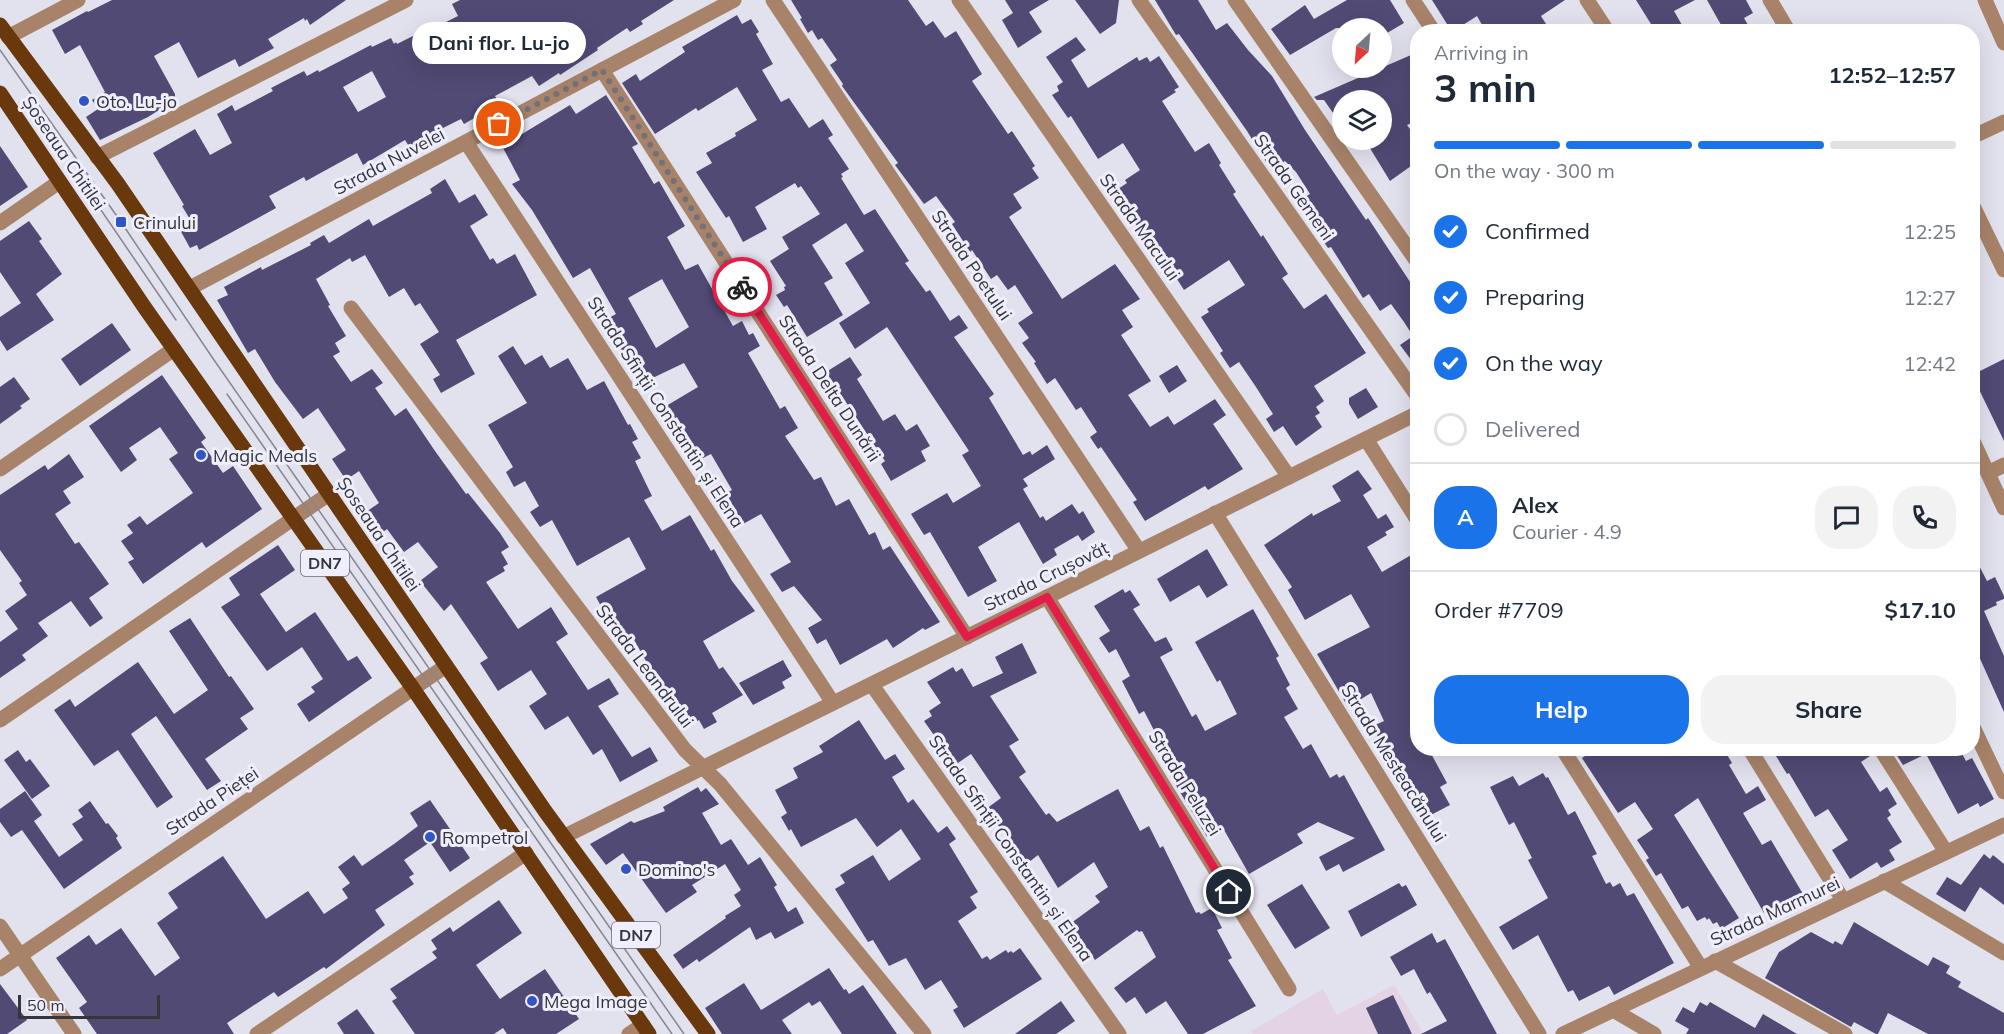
<!DOCTYPE html>
<meta charset="utf-8">
<style>
body{margin:0;font-family:Mulish,sans-serif;background:#f2f2f3;color:#1f2937;height:100vh;display:flex;flex-direction:column;font-size:22px;white-space:nowrap}
*{box-sizing:border-box;margin:0}
p{font-size:20px;color:#747a83}
.icon{flex:none;width:33px;height:33px;fill:none;stroke:currentColor;stroke-width:2;stroke-linecap:round;stroke-linejoin:round}
.map{position:relative;flex:1;overflow:hidden}
.panel{position:absolute;left:1410px;top:24px;width:570px;height:732px;display:flex;flex-direction:column;background:#fff;border-radius:24px;box-shadow:0 6px 24px #0002}
.panel>*{flex:none}
.needle{width:39px;rotate:206deg}
.fabs{position:absolute;left:1332px;top:18px;display:grid;gap:12px}
.fabs a{display:grid;place-items:center;width:60px;height:60px;border-radius:50%;background:#fff;box-shadow:0 6px 24px #0002;font-size:30px}
.scale{position:absolute;left:18px;bottom:15px;width:142px;box-sizing:border-box;padding-left:6px;border:3px solid #35353a;border-top:0;font-size:16px;line-height:21px;white-space:nowrap;color:#35353a;-webkit-text-stroke:4px #efeefc;paint-order:stroke}
.pin{position:absolute;display:grid;place-items:center;width:51px;height:51px;color:#fff;margin:-26px;border:3px solid #fff;border-radius:50%;box-shadow:0 2px 6px #0007}
.courier{position:absolute;display:grid;place-items:center;width:60px;height:60px;margin:-30px;border:4px solid #e11d48;border-radius:50%;background:#fff;color:#222;box-shadow:0 2px 8px #0007}
.bubble{position:absolute;height:42px;border-radius:21px;background:#fff;box-shadow:0 6px 24px #0002;font-size:20px;font-weight:700;line-height:42px;text-align:center}
.headline em{font-style:normal;font-weight:700}
.headline div{display:flex;flex-direction:column-reverse}
.headline{display:flex;align-items:center;justify-content:space-between;height:102px;padding:0 24px}
h1{font-size:39px;font-weight:700;line-height:45px}
.bar{display:grid;grid-template-columns:repeat(4,1fr);gap:9px 6px;align-content:center;height:72px;padding:0 24px}
.bar i{height:8px;border-radius:4px;background:#e0e1e3}
.bar .current{background:#1a73e8}
.bar p{grid-column:span 4}
.line{display:flex;align-items:center;gap:15px;padding:0 24px;border-top:2px solid #e0e1e3}
.line div{flex:1}
.round{display:grid;place-items:center;flex:none;width:63px;height:63px;border-radius:24px;background:#f2f2f3}
ol{padding:0 24px;list-style:none}
li{display:flex;align-items:center;gap:18px;height:66px}
li p{margin-inline-start:auto}
li .icon{padding:6px;border-radius:50%;background:#1a73e8;color:#fff;stroke-width:4}
li:last-child{color:#747a83}
li i{width:33px;height:33px;border:3px solid #e0e1e3;border-radius:50%}
.action{display:flex;gap:12px;margin-top:auto;padding:12px 24px}
.action a{flex:1;height:69px;border-radius:24px;background:#1a73e8;color:#fff;font-size:24px;font-weight:700;line-height:69px;text-align:center}
.action a+a{background:#f2f2f3;color:#1f2937}
.map>svg:first-child{display:block}
</style>
<div class="map">
<svg width="2004" height="1034" viewBox="0 0 2004 1034">
<rect width="100%" height="100%" fill="#e2e1ee"/>
<!-- education -->
<polygon fill="#e3d3e4" points="1394,985 1424,1034 1253,1034 1251,1031 1323,989 1337,1015"/>
<!-- building -->
<g fill="#514a75" fill-rule="evenodd">
<polygon points="112,0 346,0 310,25 307,19 305,21 304,18 268,39 274,48 239,67 235,59 198,78 179,42 154,56 175,94 175,100 148,117 100,140 86,117 98,109 92,100 105,92 80,45 65,54 52,30 87,11 88,12"/>
<path d="M460,0H674L641,21L643,24L630,32L627,28L597,48L598,50L560,75L559,73L539,86L532,76L495,96L499,103L477,114L478,116L464,124L461,119L433,133L437,139L422,147L420,143L410,148L405,140L363,165L357,153L306,181L304,177L269,196L276,208L258,218L199,250L197,245L190,248L179,228L191,221L182,206L184,205L153,153L195,129L210,155L232,143L217,114L232,105L235,111L273,91L271,88L304,71L307,76L318,70L319,72L371,45L372,47L391,38L394,44L396,42L397,44L431,27L432,29L458,16L452,4ZM372,71L386,97L358,112L343,87Z"/>
<polygon points="791,0 908,0 926,26 933,21 945,38 956,31 982,74 972,81 1008,134 1012,131 1035,166 1032,168 1039,178 1013,194 1022,208 1009,217 1062,299 1115,264 1140,299 1122,310 1133,327 1121,335 1151,381 1128,395 1150,427 1168,416 1174,425 1215,399 1226,415 1213,424 1243,469 1208,490 1205,486 1145,521 1133,502 1137,500 1101,447 1098,449 1090,437 1097,432 1081,407 1076,410 1055,378 1047,384 1034,363 1036,362 1022,343 1029,338 1018,323 1033,313 1015,285 1008,290 997,275 991,279 972,250 970,252 952,224 955,222 936,196 924,204 895,165 898,163 842,86 843,84 830,65 837,60 822,38 818,40 812,30 808,33 800,19 802,18"/>
<polygon points="1005,0 1049,0 1029,12 1042,32 1018,48 1002,20 1013,13"/>
<polygon points="1075,0 1119,0 1116,23 1100,34"/>
<polygon points="1155,0 1198,0 1216,30 1227,23 1248,50 1272,76 1305,130 1366,220 1368,218 1418,294 1418,369 1400,345 1413,336 1404,322 1391,304 1380,311 1369,294 1363,298 1331,247 1328,248 1297,202 1310,194 1296,172 1285,161 1271,170 1247,131 1179,34 1176,35"/>
<polygon points="1347,0 1390,0 1404,23 1382,36 1382,28 1336,28 1290,55 1271,29 1305,5 1314,19"/>
<polygon points="1432,0 1565,0 1541,16 1551,32 1486,32 1477,16 1452,32"/>
<polygon points="1636,0 1695,0 1674,11 1686,32 1656,32"/>
<polygon points="1707,0 1746,0 1753,13 1744,18 1752,32 1725,32"/>
<polygon points="737,15 742,24 751,19 759,32 756,34 773,64 762,70 781,102 789,98 809,128 823,119 833,135 828,138 849,169 841,174 843,177 841,178 864,215 875,209 909,261 905,263 926,292 930,290 950,321 959,315 968,328 954,337 994,394 989,398 1023,455 1030,451 1032,455 1047,445 1055,459 1023,479 1028,486 1023,489 1040,518 1043,516 1046,521 1072,504 1079,514 1083,511 1095,532 1082,541 1078,535 1054,549 1057,555 1043,564 1019,522 978,547 997,581 968,597 930,532 924,535 911,514 947,493 953,503 981,486 962,455 969,451 887,327 855,349 839,323 870,303 845,263 864,251 846,223 812,245 833,278 824,283 843,315 807,337 787,305 784,307 776,295 785,290 784,287 786,286 770,261 789,249 782,237 820,214 801,186 798,188 795,183 755,207 767,229 743,242 729,216 726,218 696,172 712,163 706,153 736,136 735,133 757,120 737,87 698,111 696,108 655,134 622,83 636,74 640,81 685,52 682,47"/>
<polygon points="1076,37 1086,50 1071,60 1088,88 1137,57 1139,61 1147,57 1150,62 1159,56 1179,87 1174,90 1176,92 1162,101 1195,152 1209,143 1221,163 1219,165 1236,192 1233,194 1261,237 1263,235 1288,274 1282,278 1304,309 1326,294 1366,353 1314,386 1324,401 1316,407 1320,413 1315,416 1322,427 1296,446 1283,426 1274,432 1266,419 1273,414 1256,387 1239,362 1230,368 1220,353 1223,351 1201,317 1209,312 1207,309 1245,285 1229,260 1184,290 1146,231 1142,234 1115,191 1127,183 1125,180 1140,170 1123,143 1098,159 1071,116 1068,118 1052,95 1059,91 1057,86 1063,82 1046,57"/>
<polygon points="1418,52 1418,120 1407,125 1418,140 1418,161 1390,181 1365,140 1382,140 1382,100 1342,100 1342,126 1324,100 1317,100 1314,97"/>
<path d="M606,95L638,144L632,147L654,184L659,181L685,226L667,237L685,270L698,264L733,326L742,321L749,335L753,333L760,346L748,353L780,409L785,406L798,428L785,436L814,480L821,477L836,506L849,499L869,535L875,532L883,550L890,546L940,622L925,630L923,628L893,648L887,639L840,665L826,639L817,644L808,628L822,620L794,586L782,592L770,574L791,562L761,514L743,524L726,493L732,490L711,454L701,459L677,417L669,422L661,409L698,387L684,363L640,384L605,320L616,314L590,268L573,278L532,210L512,184L520,180L502,146L570,105L576,114ZM662,279L689,327L656,348L628,298Z"/>
<polygon points="0,146 28,187 0,206"/>
<polygon points="445,179 459,203 475,194 488,215 470,226 490,260 493,258 497,264 515,254 537,295 456,340 475,374 441,393 433,379 440,375 420,344 439,332 420,303 415,306 404,288 389,297 365,255 352,262 350,258 316,279 330,305 328,306 346,336 335,343 340,352 333,356 351,382 372,369 383,383 375,388 395,416 406,408 435,451 466,494 468,493 500,533 509,547 501,552 508,564 503,567 505,571 486,582 518,629 551,607 568,634 556,642 588,690 609,678 619,694 598,706 632,757 650,747 658,761 620,782 602,749 593,755 568,716 545,730 529,706 547,694 531,670 498,691 480,663 488,658 451,604 444,611 420,581 438,567 418,542 404,552 387,529 378,536 363,514 379,503 359,471 346,480 332,459 346,450 318,408 303,419 275,382 255,349 248,353 217,300 228,295 224,287 261,267 262,270 311,245 310,243 324,235 329,243 369,219 373,226 432,193 430,189"/>
<polygon points="29,221 42,239 39,241 62,274 36,294 54,320 7,351 0,340 0,317 21,303 0,272 0,241"/>
<polygon points="112,323 131,350 80,386 61,359"/>
<polygon points="513,346 525,365 542,355 550,368 568,358 587,390 604,381 628,425 630,424 638,439 632,442 641,458 635,461 652,496 644,500 662,531 690,515 711,551 714,549 732,581 755,611 703,641 719,669 723,667 743,695 712,713 717,722 704,729 699,720 689,726 682,711 664,689 662,690 632,636 623,640 608,624 610,623 596,597 646,569 629,537 577,566 552,520 540,527 530,512 539,506 525,481 514,487 506,472 513,467 488,425 527,403 498,356"/>
<polygon points="850,357 862,375 857,379 883,421 895,414 906,431 917,424 930,446 921,451 926,461 891,481 881,464 885,461 826,372"/>
<polygon points="2004,359 2004,441 1972,375"/>
<polygon points="1177,365 1187,381 1169,393 1159,376"/>
<polygon points="162,375 206,438 201,442 223,473 233,466 262,509 206,548 202,542 143,584 128,562 134,559 121,541 133,533 127,525 140,516 147,525 193,493 169,459 178,453 160,427 129,448 137,460 121,472 89,426"/>
<polygon points="14,377 30,399 20,406 22,408 0,424 0,387"/>
<polygon points="1366,388 1378,407 1358,419 1349,404 1349,398"/>
<polygon points="69,454 84,477 63,491 71,503 55,514 75,544 79,542 109,584 89,598 103,618 90,627 71,601 38,623 48,636 22,655 26,660 0,678 0,642 18,629 5,611 27,595 19,583 22,581 0,550 0,495 45,465 48,470"/>
<polygon points="1358,470 1372,489 1363,495 1378,519 1386,514 1394,527 1385,532 1387,535 1367,547 1382,572 1418,551 1418,748 1428,748 1447,783 1440,787 1450,805 1427,817 1401,769 1391,774 1383,756 1386,755 1373,726 1384,721 1371,693 1348,707 1317,654 1370,627 1351,594 1305,620 1288,590 1292,587 1264,545 1312,513 1313,516 1341,501 1332,486"/>
<polygon points="278,545 295,570 260,594 286,632 315,612 348,661 357,656 372,678 309,722 297,704 315,692 311,687 323,679 302,647 267,671 221,607 240,595 229,578"/>
<polygon points="1207,549 1228,585 1207,598 1199,585 1170,602 1157,579"/>
<polygon points="1972,552 1987,581 1995,577 2004,596 2004,599 1996,602 1997,605 1984,611 2004,656 2004,712 1977,652 1972,654"/>
<polygon points="1123,589 1125,593 1130,590 1140,605 1133,609 1155,642 1166,637 1173,650 1160,657 1192,717 1196,714 1205,731 1237,714 1220,680 1217,682 1195,642 1253,609 1279,656 1276,658 1290,685 1286,688 1298,709 1284,717 1303,749 1311,744 1330,778 1337,774 1339,778 1344,775 1385,850 1343,872 1339,864 1326,871 1319,857 1355,838 1318,822 1297,834 1303,843 1249,874 1223,828 1207,837 1168,772 1174,769 1144,711 1139,714 1122,681 1130,676 1116,649 1109,653 1099,638 1110,631 1094,606"/>
<polygon points="190,618 229,677 231,676 254,709 240,718 248,729 205,759 221,781 207,790 156,716 131,734 173,797 157,808 118,750 94,766 54,710 70,699 75,707 138,662 174,714 208,690 169,631"/>
<polygon points="1022,643 1037,673 990,696 1019,740 1009,746 1026,772 1019,777 1046,815 1049,813 1057,822 1118,789 1140,831 1149,826 1160,848 1163,846 1196,913 1199,912 1201,914 1212,908 1222,928 1217,930 1232,958 1228,960 1256,1006 1203,1034 1188,1034 1166,1001 1146,1014 1135,997 1126,1003 1114,988 1156,957 1142,931 1139,932 1137,930 1095,960 1080,938 1076,941 1067,926 1100,902 1095,896 1108,887 1094,862 1058,888 1038,855 1024,866 1012,850 1015,848 986,809 1001,798 971,754 955,765 924,721 932,716 929,711 941,703 927,682 953,667 956,672 962,668 973,687 1003,673 995,657"/>
<polygon points="783,660 792,676 782,682 785,688 753,705 739,683"/>
<polygon points="859,720 885,760 895,754 905,769 892,777 908,803 913,799 938,833 947,826 956,839 949,844 978,892 970,897 977,908 958,921 982,959 987,956 990,960 1006,950 1008,953 1011,951 1013,953 1020,948 1042,979 964,1028 953,1010 958,1007 941,980 925,990 906,958 889,966 873,940 868,942 835,889 845,883 840,875 873,855 889,881 921,859 901,829 877,847 856,818 801,847 791,829 789,831 781,817 787,813 775,790 798,778 793,768 823,752 819,746"/>
<polygon points="1584,748 1723,748 1732,763 1729,765 1746,794 1758,786 1766,800 1743,813 1762,845 1771,840 1803,894 1779,908 1777,905 1764,913 1698,798 1674,815 1739,918 1721,929 1717,922 1713,924 1709,918 1707,920 1705,917 1697,921 1688,906 1682,909 1661,873 1656,876 1646,860 1649,858 1637,840 1653,829 1635,802 1618,813 1582,758 1588,754"/>
<polygon points="1771,748 1870,748 1873,754 1861,762 1880,792 1887,787 1897,804 1888,810 1891,815 1887,818 1902,842 1889,850 1895,860 1881,868 1877,862 1850,879 1832,850 1848,840 1828,809 1815,817 1789,773 1787,774"/>
<polygon points="1892,748 1959,748 1966,761 1972,758 1994,799 1980,807 1978,803 1958,814 1926,754 1903,765"/>
<polygon points="18,750 26,762 30,759 50,786 32,799 4,760"/>
<polygon points="1543,773 1546,778 1548,777 1568,815 1575,811 1597,854 1592,856 1606,884 1610,882 1613,887 1620,883 1627,896 1634,893 1674,963 1614,995 1609,986 1579,1001 1573,990 1568,992 1538,935 1513,950 1499,927 1548,898 1528,860 1532,858 1514,822 1509,825 1490,787 1513,776 1519,786"/>
<polygon points="698,787 701,792 706,788 719,804 702,813 721,845 731,839 748,865 760,857 777,885 774,887 788,912 796,907 804,923 775,939 771,932 756,940 750,927 699,962 697,959 683,969 673,955 726,918 725,916 741,906 734,895 741,890 725,864 692,885 697,892 666,913 623,853 606,865 590,844 631,821 634,823 665,811 663,807"/>
<polygon points="25,791 42,815 34,821 59,857 83,840 72,824 83,817 78,810 90,801 106,824 108,823 118,836 116,838 122,848 64,889 22,830 11,837 0,822 0,809"/>
<polygon points="430,800 470,858 450,872 430,842 404,860 414,874 409,877 414,884 375,910 385,925 326,969 324,967 278,997 274,992 227,1023 234,1034 97,1034 79,1008 87,1002 56,958 89,935 96,945 121,928 155,976 180,958 157,923 178,908 168,893 223,856 266,919 308,891 324,914 348,898 342,889 350,883 338,867 354,855 362,866 394,844 418,826 410,813"/>
<polygon points="1984,854 1990,859 1993,855 2004,864 2004,905 1980,887 1965,912 1936,894 1947,877 1961,885"/>
<polygon points="1399,883 1402,887 1406,885 1417,905 1361,937 1348,911"/>
<polygon points="1302,884 1330,928 1295,949 1267,905"/>
<polygon points="499,900 522,933 476,965 500,999 545,969 579,1019 556,1034 507,1034 503,1028 494,1034 415,1034 392,1001 397,998 390,989 437,958 432,952 437,949 431,940 450,927 453,932"/>
<polygon points="1854,922 1928,966 1933,957 1950,966 1946,973 1961,982 1958,987 2004,1013 2004,1034 1928,1034 1888,1013 1878,1034 1876,1034 1854,1022 1851,1027 1765,978 1779,952 1811,932 1833,944 1835,941 1842,945"/>
<polygon points="1432,933 1437,943 1445,939 1497,1034 1421,1034 1447,1021 1430,992 1427,994 1414,969 1401,976 1390,957"/>
<polygon points="829,968 844,990 846,989 849,994 863,985 897,1034 842,1034 820,1001 812,1006 809,1002 782,1020 792,1034 722,1034 705,1008 744,983 761,1010"/>
<polygon points="0,984 27,1020 7,1034 0,1034"/>
<polygon points="1393,995 1412,1034 1378,1034 1366,1008"/>
<polygon points="1061,1001 1075,1021 1056,1034 1015,1034"/>
<polygon points="1700,1002 1707,1006 1710,1002 1755,1028 1763,1014 1797,1034 1686,1034 1689,1029 1675,1021 1683,1007 1694,1013"/>
<polygon points="357,1009 375,1034 344,1034 337,1023"/>
</g>
<g fill="none" stroke-linecap="round" stroke-linejoin="round">
<!-- minor -->
<g stroke="#a8836a" stroke-width="15">
<polyline points="773,0 1139,551"/>
<polyline points="959,0 1289,477"/>
<polyline points="1139,0 1418,397"/>
<polyline points="1235,0 1418,263"/>
<polyline points="1413,0 1434,32"/>
<polyline points="1587,0 1608,32"/>
<polyline points="1770,0 1789,32"/>
<polyline points="1985,0 2004,43"/>
<polyline points="8,37 78,0"/>
<polyline points="602,70 967,637"/>
<polyline points="1972,137 2004,122"/>
<polyline points="466,142 833,703"/>
<polyline points="97,157 406,0"/>
<polyline points="1972,204 2004,270"/>
<polyline points="0,223 59,182"/>
<polyline points="190,288 734,0"/>
<polyline points="351,308 685,750 720,784 924,1034"/>
<polyline points="1366,439 1418,521"/>
<polyline points="1972,439 2004,508"/>
<polyline points="0,469 174,349"/>
<polyline points="1988,473 2004,465"/>
<polyline points="1215,513 1539,1034"/>
<polyline points="1047,597 1289,989"/>
<polyline points="872,685 1119,1034"/>
<polyline points="0,720 329,494"/>
<polyline points="1972,725 2004,792"/>
<polyline points="1562,748 1701,968"/>
<polyline points="1749,748 1843,900"/>
<polyline points="1880,748 1946,852"/>
<polyline points="563,837 1418,413"/>
<polyline points="1884,881 2004,953"/>
<polyline points="0,926 74,1034"/>
<polyline points="1715,961 1845,1034"/>
<polyline points="0,969 446,666"/>
<polyline points="1613,1010 1654,1034"/>
<polyline points="257,1034 526,853"/>
<polyline points="629,1034 643,1025"/>
<polyline points="1563,1034 2004,825"/>
</g>
<!-- major -->
<g stroke="#69380c" stroke-width="15">
<polyline points="0,25 118,184 545,811 708,1034"/>
<polyline points="0,93 145,308 412,687 649,1034"/>
</g>
<!-- tram -->
<g stroke="#86868f" stroke-width="1.5">
<polyline points="0,50 121,222 214,360 684,1034"/>
<polyline points="88,191 176,320"/>
<polyline points="227,394 672,1034"/>
</g>
</g>
<g fill="none" stroke-linecap="round" stroke-linejoin="round">
<!-- done -->
<polyline stroke="#727179" stroke-width="6" stroke-dasharray="0 10.8" points="499,124 602,70 742,287"/>
<!-- route -->
<polyline stroke="#e11d48" stroke-width="8" points="742,287 967,637 1047,597 1229,892"/>
</g>
<!-- markers -->
<g fill="#3056c6" stroke="#efeefc" stroke-width="2">
<circle cx="84" cy="101" r="6"/>
<rect x="115" y="216" width="12" height="12" rx="3"/>
<circle cx="201" cy="455" r="6"/>
<circle cx="430" cy="837" r="6"/>
<circle cx="626" cy="869" r="6"/>
<circle cx="532" cy="1001" r="6"/>
</g>
<g text-anchor="middle" dominant-baseline="central" stroke-width="6" stroke-linejoin="round" paint-order="stroke">
<!-- shield labels -->
<g fill="#efeefc" stroke="#6d6c74" stroke-width="1.5">
<rect x="301" y="550" width="48" height="26" rx="4.5"/>
<rect x="612" y="922" width="48" height="26" rx="4.5"/>
</g>
<g font-size="16" font-weight="bold" fill="#35353a">
<text x="325" y="563">DN7</text>
<text x="636" y="935">DN7</text>
</g>
<!-- poi labels -->
<g font-size="18" fill="#35353a" stroke="#efeefc" text-anchor="start">
<text x="96" y="101">Oto. Lu-jo</text>
<text x="133" y="222">Crinului</text>
<text x="213" y="455">Magic Meals</text>
<text x="442" y="837">Rompetrol</text>
<text x="638" y="869">Domino's</text>
<text x="544" y="1001">Mega Image</text>
</g>
<!-- street labels -->
<g font-size="18" fill="#35353a" stroke="#efeefc">
<text transform="translate(64 153) rotate(56)">Șoseaua Chitilei</text>
<text transform="translate(389 161) rotate(-28)">Strada Nuvelei</text>
<text transform="translate(1294 187) rotate(55)">Strada Gemeni</text>
<text transform="translate(1140 227) rotate(55)">Strada Macului</text>
<text transform="translate(972 265) rotate(56)">Strada Poetului</text>
<text transform="translate(830 388) rotate(57)">Strada Delta Dunării</text>
<text transform="translate(666 412) rotate(57)">Strada Sfinții Constantin și Elena</text>
<text transform="translate(379 534) rotate(56)">Șoseaua Chitilei</text>
<text transform="translate(1046 576) rotate(-26)">Strada Crușovăț</text>
<text transform="translate(645 666) rotate(53)">Strada Leandrului</text>
<text transform="translate(1394 763) rotate(58)">Strada Mesteacănului</text>
<text transform="translate(1185 783) rotate(58)">Strada Peluzei</text>
<text transform="translate(212 801) rotate(-34)">Strada Pieței</text>
<text transform="translate(1011 848) rotate(55)">Strada Sfinții Constantin și Elena</text>
<text transform="translate(1775 911) rotate(-25)">Strada Marmurei</text>
</g>
</g>
</svg>
<div class="fabs">
<a><svg class="needle" viewBox="-14 -14 28 28"><path d="M0-13l5 13h-10z" fill="#e53935"/><path d="M0 13l5-13h-10z" fill="#747a83"/></svg></a>
<a><svg class="icon" aria-label="layers" viewBox="0 0 24 24"><path d="M12 4l9 5-9 5-9-5zM3 14l9 5 9-5"/></svg></a>
</div>
<div class="scale">50 m</div>
<div class="pin" style="left:499px;top:124px;background:#ea580c"><svg class="icon" aria-label="bag" viewBox="0 0 24 24"><path d="M5 8h14l-1 12H6zM9 8a3 3 0 0 1 6 0"/></svg></div>
<div class="pin" style="left:1229px;top:892px;background:#1f2937"><svg class="icon" aria-label="home" viewBox="0 0 24 24"><path d="M3 11l9-7 9 7M6 9v11h12V9"/></svg></div>
<div class="courier" style="left:742px;top:287px"><svg class="icon" aria-label="bike" viewBox="0 0 24 24"><circle cx="6" cy="16" r="4"/><circle cx="18" cy="16" r="4"/><path d="M6 16l4-8h5l3 8M10 8l3 8H6M13 5h3"/></svg></div>
<div class="bubble" style="left:412px;top:22px;width:174px">Dani flor. Lu-jo</div>
<section class="panel">
<div class="headline"><div><h1>3 min</h1><p>Arriving in</p></div><em>12:52–12:57</em></div>
<div class="bar"><i class="current"></i><i class="current"></i><i class="current"></i><i></i><p>On the way · 300 m</p></div>
<ol>
<li><svg class="icon" aria-label="check" viewBox="0 0 24 24"><path d="M5 12l5 5 9-10"/></svg>Confirmed<p>12:25</p></li>
<li><svg class="icon" aria-label="check" viewBox="0 0 24 24"><path d="M5 12l5 5 9-10"/></svg>Preparing<p>12:27</p></li>
<li><svg class="icon" aria-label="check" viewBox="0 0 24 24"><path d="M5 12l5 5 9-10"/></svg>On the way<p>12:42</p></li>
<li><i></i>Delivered</li>
</ol>
<div class="line" style="height:108px"><b class="round" style="background:#1a73e8;color:#fff">A</b><div><b>Alex</b><p>Courier · 4.9</p></div><a class="round"><svg class="icon" aria-label="chat" viewBox="0 0 24 24"><path d="M4 5h16v11H9l-5 4z"/></svg></a><a class="round"><svg class="icon" aria-label="phone" viewBox="0 0 24 24"><path d="M5 4h4l2 5-3 2q2 4 5 5l2-3 5 2v4C11 20 4 13 5 4z"/></svg></a></div>
<div class="line" style="height:78px"><div>Order #7709</div><b>$17.10</b></div>
<div class="action"><a>Help</a><a>Share</a></div>
</section>
</div>
